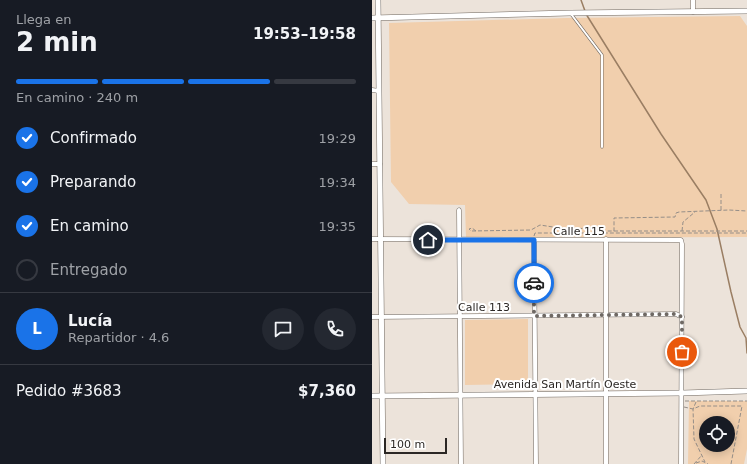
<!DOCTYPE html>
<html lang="es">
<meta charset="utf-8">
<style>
body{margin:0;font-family:"DejaVu Sans",sans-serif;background:#242831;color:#f1f3f6;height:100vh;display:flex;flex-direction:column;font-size:15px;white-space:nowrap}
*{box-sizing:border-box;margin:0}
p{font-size:13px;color:#9ea1a6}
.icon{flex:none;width:22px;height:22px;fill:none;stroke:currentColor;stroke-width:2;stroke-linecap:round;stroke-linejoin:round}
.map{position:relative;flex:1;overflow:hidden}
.panel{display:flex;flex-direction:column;background:#171b24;width:372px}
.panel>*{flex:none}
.buttons{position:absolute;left:327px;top:416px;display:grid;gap:8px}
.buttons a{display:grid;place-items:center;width:36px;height:36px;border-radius:50%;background:#171b24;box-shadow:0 2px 10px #0003;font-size:20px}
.scale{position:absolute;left:12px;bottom:10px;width:63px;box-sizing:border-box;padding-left:4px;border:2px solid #2b2724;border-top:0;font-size:11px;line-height:14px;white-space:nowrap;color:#2b2724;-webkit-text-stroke:3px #fff;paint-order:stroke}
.pin{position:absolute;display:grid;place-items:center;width:34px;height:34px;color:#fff;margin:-17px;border:2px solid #fff;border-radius:50%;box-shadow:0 1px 4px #0007}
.courier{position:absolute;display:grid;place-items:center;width:40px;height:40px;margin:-20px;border:3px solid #1a73e8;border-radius:50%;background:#fff;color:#222;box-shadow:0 1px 5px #0007}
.head em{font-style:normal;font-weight:700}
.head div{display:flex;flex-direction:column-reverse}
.head{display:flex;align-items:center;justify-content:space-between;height:68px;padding:0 16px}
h1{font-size:26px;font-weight:700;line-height:30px}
.bar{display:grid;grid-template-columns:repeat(4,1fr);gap:6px 4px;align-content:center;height:48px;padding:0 16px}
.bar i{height:5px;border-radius:3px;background:#363941}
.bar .active{background:#1a73e8}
.bar p{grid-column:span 4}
.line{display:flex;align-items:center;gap:10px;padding:0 16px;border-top:1px solid #363941}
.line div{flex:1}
.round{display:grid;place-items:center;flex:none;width:42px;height:42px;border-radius:21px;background:#242831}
ol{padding:0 16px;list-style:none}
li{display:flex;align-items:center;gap:12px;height:44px}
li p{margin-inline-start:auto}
li .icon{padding:4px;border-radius:50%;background:#1a73e8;color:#fff;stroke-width:4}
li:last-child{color:#9ea1a6}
li i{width:22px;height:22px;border:2px solid #363941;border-radius:50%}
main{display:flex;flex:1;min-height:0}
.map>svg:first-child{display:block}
</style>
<main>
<section class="panel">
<div class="head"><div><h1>2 min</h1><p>Llega en</p></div><em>19:53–19:58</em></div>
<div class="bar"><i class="active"></i><i class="active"></i><i class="active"></i><i></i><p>En camino · 240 m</p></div>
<ol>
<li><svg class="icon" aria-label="check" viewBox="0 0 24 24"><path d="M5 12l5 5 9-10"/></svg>Confirmado<p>19:29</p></li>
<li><svg class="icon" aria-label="check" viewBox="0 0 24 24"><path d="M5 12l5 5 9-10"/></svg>Preparando<p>19:34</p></li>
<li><svg class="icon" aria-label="check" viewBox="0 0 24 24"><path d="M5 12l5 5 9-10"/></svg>En camino<p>19:35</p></li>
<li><i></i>Entregado</li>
</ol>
<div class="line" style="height:72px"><b class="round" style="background:#1a73e8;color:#fff">L</b><div><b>Lucía</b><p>Repartidor · 4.6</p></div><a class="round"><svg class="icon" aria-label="chat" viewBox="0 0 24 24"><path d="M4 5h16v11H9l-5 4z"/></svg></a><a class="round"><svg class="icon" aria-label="phone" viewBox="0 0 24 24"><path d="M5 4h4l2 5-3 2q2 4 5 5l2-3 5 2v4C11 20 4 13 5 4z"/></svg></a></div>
<div class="line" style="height:52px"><div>Pedido #3683</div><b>$7,360</b></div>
</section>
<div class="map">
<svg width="375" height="464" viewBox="0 0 375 464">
<rect width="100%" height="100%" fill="#ece3da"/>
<!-- green -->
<g fill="#f1cfad" fill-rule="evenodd">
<polygon points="368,16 375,26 375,237 94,238 93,205 37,204 19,182 17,23 195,18"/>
<polygon points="156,319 156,384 93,385 93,320"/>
<path d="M317,401H375V449L372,464H316ZM334,423H356V445H334Z"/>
</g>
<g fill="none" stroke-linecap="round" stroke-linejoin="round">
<!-- stream -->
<g stroke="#9a7e63" stroke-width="1.5">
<polyline points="209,0 213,11"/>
<polyline points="214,14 289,134 334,200 345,229 359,292 368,327 374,338 375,353"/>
</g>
<defs>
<polyline id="service" points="199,14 230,55 230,147"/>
<g id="minor">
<polyline points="321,12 321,0"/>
<polyline points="0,90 7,91"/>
<polyline points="0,164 8,164"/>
<polyline points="87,210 89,464"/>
<polyline points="0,239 309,240 310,244 309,464"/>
<polyline points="234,239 234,464"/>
<polyline points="162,240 164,464"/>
<polyline points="0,317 304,314 310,317"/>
</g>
<g id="tertiary">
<polyline points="6,0 11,464"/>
<polyline points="0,18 198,13 375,11"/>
<polyline points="0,396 310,393 375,391"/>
</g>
</defs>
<!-- service casing -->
<use href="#service" stroke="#706860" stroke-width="3"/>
<!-- minor casing -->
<use href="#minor" stroke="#706860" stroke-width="5"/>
<!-- tertiary casing -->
<use href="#tertiary" stroke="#706860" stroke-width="6"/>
<!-- path -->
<g stroke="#958e88" stroke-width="1" stroke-dasharray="4 2" stroke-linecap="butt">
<polyline points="349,194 349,210"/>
<polyline points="104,231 100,228 97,229 99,231 159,230 168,225 194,229 222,228 228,231 242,231 242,218 303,217 304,213 307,212 357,210 375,211"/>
<polyline points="242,231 375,231"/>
<polyline points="310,231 311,222 323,212"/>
<polyline points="162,236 163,233 375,233"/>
<polyline points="313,401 375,401"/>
<polyline points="324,402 321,409 322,439 333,462"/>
<polyline points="312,407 321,409 328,406 370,406 359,464"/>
<polyline points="324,463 330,461 336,464"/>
<polyline points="322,464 330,455"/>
</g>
<!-- service -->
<use href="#service" stroke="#fff" stroke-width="2"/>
<!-- minor -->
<use href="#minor" stroke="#fff" stroke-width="4"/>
<!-- tertiary -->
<use href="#tertiary" stroke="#fff" stroke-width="5"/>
</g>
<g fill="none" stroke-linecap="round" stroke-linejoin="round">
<!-- done -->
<polyline stroke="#6f6964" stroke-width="4" stroke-dasharray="0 7.2" points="162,283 162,316 304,314 310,317 310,352"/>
<!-- route -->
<polyline stroke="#1a73e8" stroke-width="5" points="56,240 162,240 162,283"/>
</g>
<g text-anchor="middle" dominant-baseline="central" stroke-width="4" stroke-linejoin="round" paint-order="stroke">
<!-- street labels -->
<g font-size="11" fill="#2b2724" stroke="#fff">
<text x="207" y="231">Calle 115</text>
<text x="112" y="307">Calle 113</text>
<text x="193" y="384">Avenida San Martín Oeste</text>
</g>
</g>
</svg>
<div class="buttons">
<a><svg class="icon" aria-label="locate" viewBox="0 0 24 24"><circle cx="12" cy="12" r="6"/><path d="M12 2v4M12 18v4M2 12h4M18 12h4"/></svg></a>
</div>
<div class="scale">100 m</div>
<div class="pin" style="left:310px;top:352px;background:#ea580c"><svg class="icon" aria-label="bag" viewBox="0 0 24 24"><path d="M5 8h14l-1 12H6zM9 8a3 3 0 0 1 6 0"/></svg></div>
<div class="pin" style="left:56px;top:240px;background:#1f2937"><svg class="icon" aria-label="home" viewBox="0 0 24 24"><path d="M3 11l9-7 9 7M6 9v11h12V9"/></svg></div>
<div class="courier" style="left:162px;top:283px"><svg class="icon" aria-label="car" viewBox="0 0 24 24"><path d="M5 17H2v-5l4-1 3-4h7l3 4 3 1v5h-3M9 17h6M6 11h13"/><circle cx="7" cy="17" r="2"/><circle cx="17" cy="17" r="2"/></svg></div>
</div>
</main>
